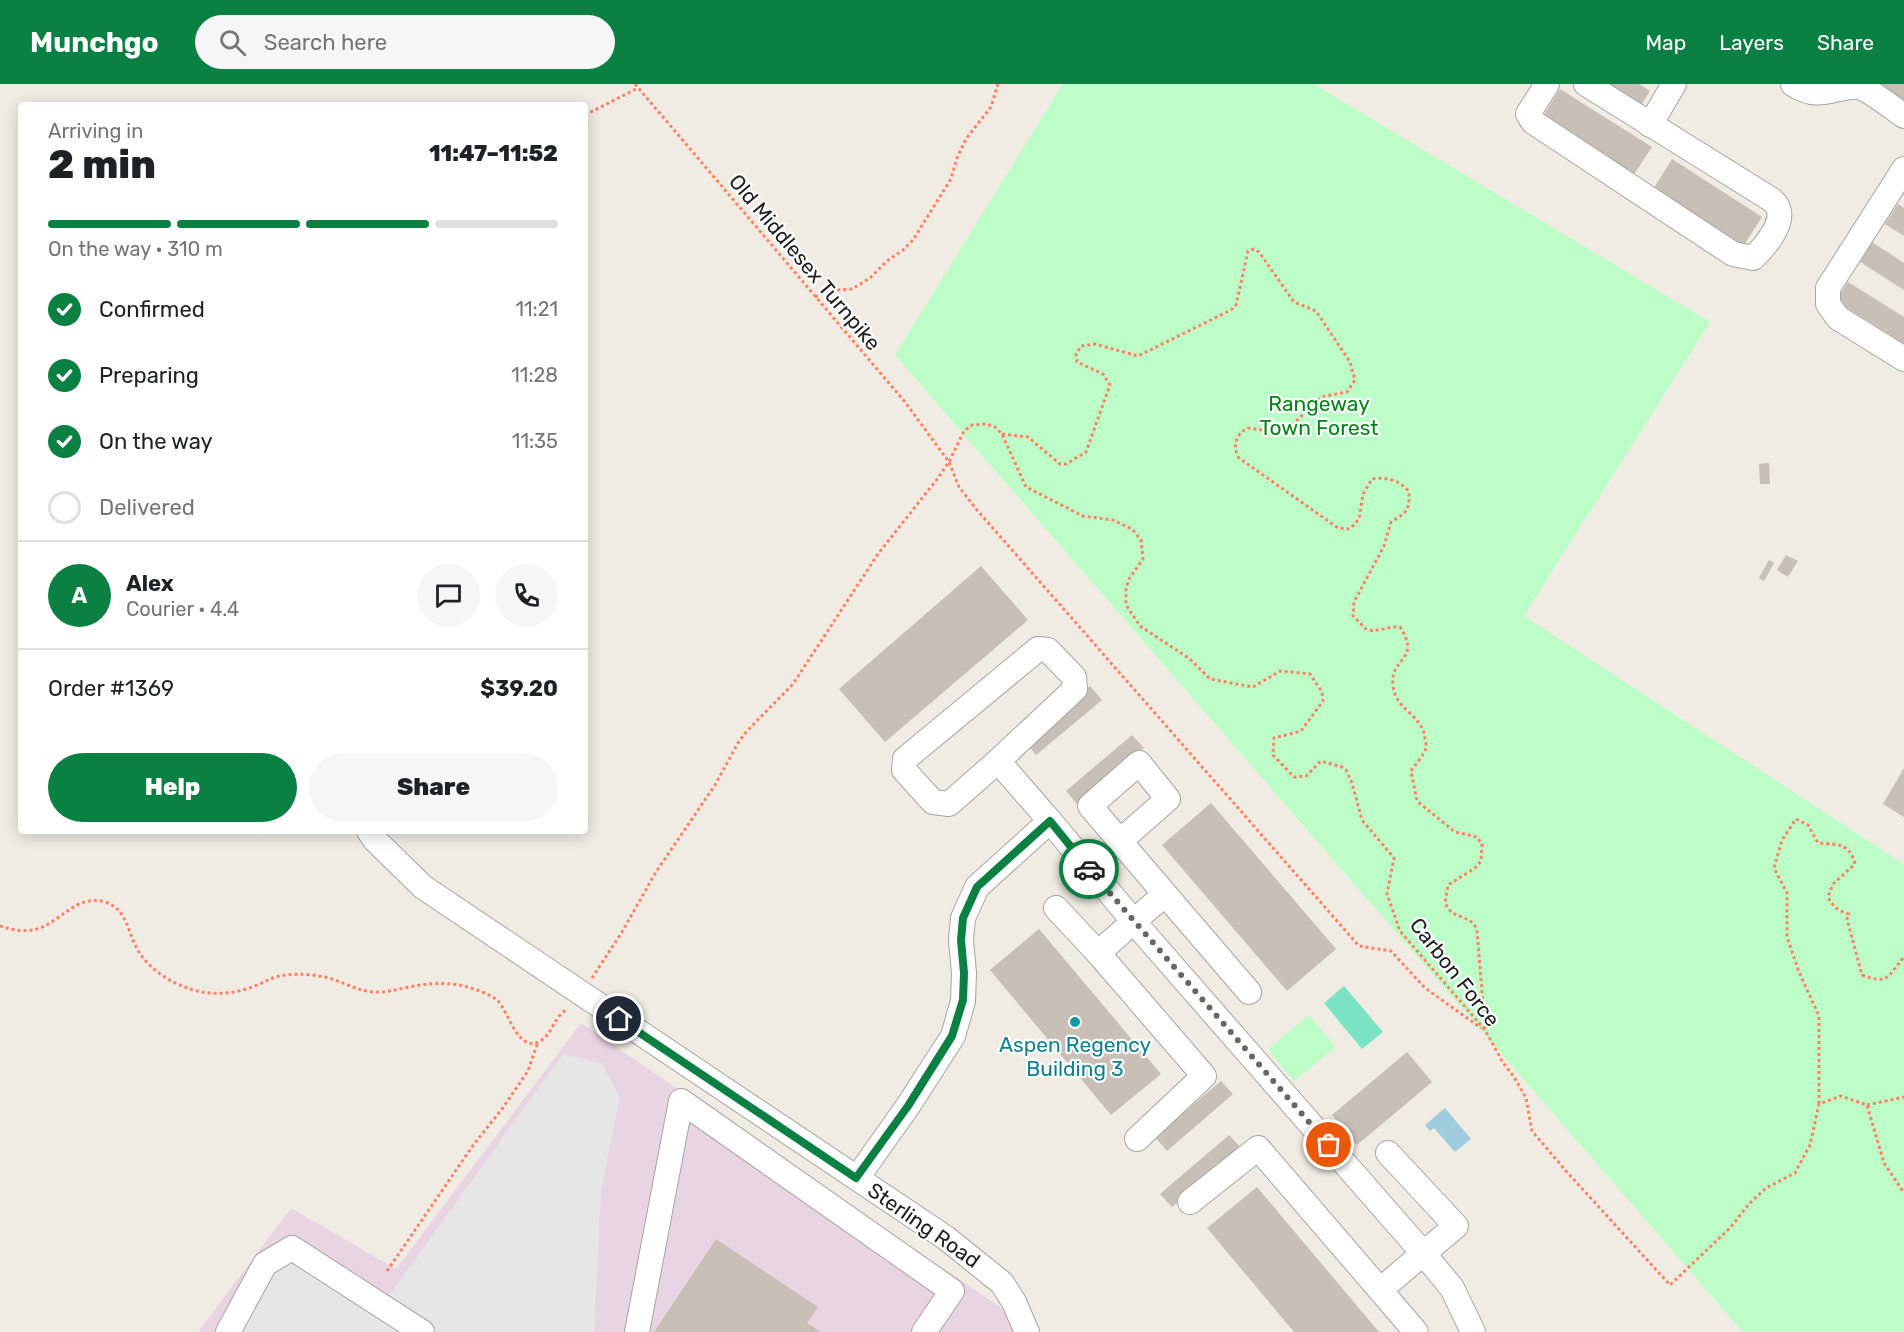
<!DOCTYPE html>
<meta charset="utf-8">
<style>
body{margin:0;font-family:Rubik,sans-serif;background:#f6f6f6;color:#202124;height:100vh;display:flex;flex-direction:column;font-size:22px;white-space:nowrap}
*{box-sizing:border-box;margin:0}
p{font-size:20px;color:#757577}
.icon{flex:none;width:33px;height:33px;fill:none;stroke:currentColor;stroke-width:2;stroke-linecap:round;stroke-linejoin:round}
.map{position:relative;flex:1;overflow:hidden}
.side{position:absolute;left:18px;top:18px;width:570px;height:732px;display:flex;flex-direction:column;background:#fff;border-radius:6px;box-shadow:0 3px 15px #0003}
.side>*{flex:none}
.pin{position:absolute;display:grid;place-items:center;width:51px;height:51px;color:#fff;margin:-26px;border:3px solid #fff;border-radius:50%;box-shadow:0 2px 6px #0007}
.courier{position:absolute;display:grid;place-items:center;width:60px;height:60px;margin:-30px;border:4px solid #0b8043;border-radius:50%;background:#fff;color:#222;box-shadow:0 2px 8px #0007}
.head em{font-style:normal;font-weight:800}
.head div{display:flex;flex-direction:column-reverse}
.head{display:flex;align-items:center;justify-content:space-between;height:102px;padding:0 30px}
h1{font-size:39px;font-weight:800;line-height:45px}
.bar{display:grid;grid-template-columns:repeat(4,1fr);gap:9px 6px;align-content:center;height:72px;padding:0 30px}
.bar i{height:8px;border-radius:4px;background:#e0e0e0}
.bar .on{background:#0b8043}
.bar p{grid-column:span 4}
.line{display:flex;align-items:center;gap:15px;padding:0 30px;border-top:2px solid #e0e0e0}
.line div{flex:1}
.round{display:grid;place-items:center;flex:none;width:63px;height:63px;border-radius:32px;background:#f6f6f6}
ol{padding:0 30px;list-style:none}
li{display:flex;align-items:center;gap:18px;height:66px}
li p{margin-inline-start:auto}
li .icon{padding:6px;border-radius:50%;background:#0b8043;color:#fff;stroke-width:4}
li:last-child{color:#757577}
li i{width:33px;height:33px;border:3px solid #e0e0e0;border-radius:50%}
.primary-button{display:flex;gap:12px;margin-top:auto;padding:12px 30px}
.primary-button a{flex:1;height:69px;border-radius:36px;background:#0b8043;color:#fff;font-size:24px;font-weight:800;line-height:69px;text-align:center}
.primary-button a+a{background:#f6f6f6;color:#202124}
header{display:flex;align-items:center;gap:36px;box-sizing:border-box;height:84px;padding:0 30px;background:#0b8043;color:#fff}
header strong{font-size:28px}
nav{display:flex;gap:33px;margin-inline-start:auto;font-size:21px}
.search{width:420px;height:54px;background:#f6f6f6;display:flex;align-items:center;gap:15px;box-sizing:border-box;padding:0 21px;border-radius:33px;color:#757577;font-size:22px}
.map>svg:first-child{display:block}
</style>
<header>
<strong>Munchgo</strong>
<div class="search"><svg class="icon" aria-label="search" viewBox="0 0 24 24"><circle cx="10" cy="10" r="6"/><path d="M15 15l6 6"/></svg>Search here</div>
<nav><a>Map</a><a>Layers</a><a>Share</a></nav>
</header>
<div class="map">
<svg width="1904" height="1248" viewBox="0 0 1904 1248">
<rect width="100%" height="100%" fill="#f0ece3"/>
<!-- industrial -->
<polygon fill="#e9d4e4" points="581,939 1037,1248 198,1248 291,1124 396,1185"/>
<!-- park -->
<g fill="#bdfdc7">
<polygon points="1063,0 1314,0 1710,238 1524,532 1904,780 1904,1248 1743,1248 895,271"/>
<polygon points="1309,931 1336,963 1294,997 1268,965"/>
</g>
<!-- pitch -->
<polygon fill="#7be4c5" points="1344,902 1383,948 1362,965 1324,919"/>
<!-- parking -->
<polygon fill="#e6e6e6" points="563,970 602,979 620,1013 601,1107 594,1248 220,1248 251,1184 267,1164 288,1155 388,1213"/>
<!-- water -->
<polygon fill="#a0cce0" points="1445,1024 1471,1055 1455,1068 1434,1044 1430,1047 1425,1041"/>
<!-- building -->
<g fill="#c8bfb6">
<polygon points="1598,0 1639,0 1650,7 1638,26"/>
<polygon points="1868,0 1904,0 1904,23"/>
<polygon points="1560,5 1652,63 1631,95 1540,37"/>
<polygon points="1672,75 1762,133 1742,164 1652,107"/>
<polygon points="1898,120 1904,124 1904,152 1885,140"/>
<polygon points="1872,158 1904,179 1904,206 1860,178"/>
<polygon points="1848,198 1904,233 1904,260 1836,217"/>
<polygon points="1769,379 1770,400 1760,400 1759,380"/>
<polygon points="1786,471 1798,477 1788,493 1777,486"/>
<polygon points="1769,476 1774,479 1764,497 1759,494"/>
<polygon points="981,482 1028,536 885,658 839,605"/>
<polygon points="1090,602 1102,616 1036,671 1025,658"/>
<polygon points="1132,651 1144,664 1077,720 1066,707"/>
<polygon points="1904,684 1904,733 1883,720"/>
<polygon points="1211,719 1336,865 1287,907 1162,761"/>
<polygon points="1039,845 1161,990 1111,1031 990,886"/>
<polygon points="1407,968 1432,998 1357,1061 1332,1031"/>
<polygon points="1221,997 1233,1010 1167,1067 1155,1053"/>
<polygon points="1229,1051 1241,1064 1172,1123 1160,1110"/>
<polygon points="1257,1103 1379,1248 1294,1248 1207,1144"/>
<polygon points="716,1155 818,1223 807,1239 821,1248 654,1248"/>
</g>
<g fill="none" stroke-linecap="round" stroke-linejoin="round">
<defs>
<g id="minor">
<path d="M1547,0L1528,30L1533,38L1733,170L1753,174C1764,164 1785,139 1778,124C1777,121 1774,118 1772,116L1586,0"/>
<path d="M1793,0C1821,19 1836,0 1860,3C1874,9 1891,23 1904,32"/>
<polyline points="1650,41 1674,0"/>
<polyline points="1904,85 1828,204 1828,220 1838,234 1904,275"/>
<polyline points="998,677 1075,605 1074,593 1048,566 1038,565 905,675 904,686 933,718 949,720 998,677 1050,737"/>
<polyline points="369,747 375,756 423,803 946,1154 1002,1199 1014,1218 1027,1248"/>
<polyline points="1120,757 1168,715 1139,679 1090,722 1165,810 1098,869 1204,992 1137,1055"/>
<polyline points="1165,810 1249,908"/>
<polyline points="1056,824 1098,869"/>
<polyline points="857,1094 908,1022 953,952 963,917 964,889 961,856 963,834 977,803 1050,737 1134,838 1423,1169 1452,1204 1473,1248"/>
<polyline points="1190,1118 1258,1064 1380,1206 1456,1142 1388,1069"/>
<polyline points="1380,1206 1416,1248"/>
<polyline points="228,1248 265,1180 292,1164 422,1248"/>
<polyline points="637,1248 681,1017 952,1207 924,1248"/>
</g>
</defs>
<!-- minor casing -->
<use href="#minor" stroke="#a5a5a5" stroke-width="26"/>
<!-- path -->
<g stroke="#ff8265" stroke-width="3" stroke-dasharray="3 3" stroke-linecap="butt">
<polyline points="635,0 905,318 949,378 959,403 977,426 1359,862 1391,867 1425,904 1481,944"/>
<polyline points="585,31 638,4"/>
<polyline points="815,213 825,207 852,205 870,194 887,177 903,166 913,156 951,95 957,74 966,55 991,23 998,0"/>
<path d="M1002,350L1028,353L1060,380H1066L1086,368L1110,301L1103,290L1077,278L1076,270L1081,262L1095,260L1138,272L1231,226L1236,221L1248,167L1254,165L1259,168L1294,218L1316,227L1350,278L1355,296L1347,308L1321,313L1284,349L1248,344C1236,349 1232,363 1239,374L1338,444L1348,445L1352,443L1359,435L1363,410L1372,395C1385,392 1402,397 1409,408C1410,427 1406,429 1391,438L1384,462L1354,518L1353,532L1367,546C1379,548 1388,542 1400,543C1422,577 1390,572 1393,601C1395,627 1423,630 1425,655C1426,656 1426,663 1426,664C1424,671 1415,681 1411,687L1417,717L1455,748L1477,753L1482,760L1481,777L1475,784L1448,801L1445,819C1454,838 1469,828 1477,846L1485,945"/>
<path d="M0,842C12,846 27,849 40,844C63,835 78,810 105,818C129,826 127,850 139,868C149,884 168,897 185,903C206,912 231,911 252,903C264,899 273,892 286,891C301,889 321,891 335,896C349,901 359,907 374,908C387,909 397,905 410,903C426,899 447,898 464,902C474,905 488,909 497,916C509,927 518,972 542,956C552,949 553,935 567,925"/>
<polyline points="592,894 622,848 656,788 715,701 738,659 746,648 793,600 878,470 938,394 949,378 964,347 972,341 986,340 995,343 1002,350 1026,403 1083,432 1113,436 1132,445 1141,456 1143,475 1129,495 1126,504 1126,521 1140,542 1190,575 1210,595 1253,603 1280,587 1310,590 1322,608 1323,617 1301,647 1274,654 1273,671 1294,693 1306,692 1321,677 1342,683 1346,686 1352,699 1362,736 1394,774 1387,810 1400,847 1485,946 1502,977 1514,993 1526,1014 1532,1047 1566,1087 1670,1201 1730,1144 1749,1120 1766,1104 1795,1089 1810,1061 1819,1020 1841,1012 1867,1021 1884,1079 1904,1109"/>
<path d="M1819,1020V932L1799,888L1787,853V809L1774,784L1782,756L1796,735L1808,741L1818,759C1838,761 1849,758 1855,780L1833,800L1828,813C1833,823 1839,827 1849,830L1847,835L1862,891C1889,901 1887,893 1904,873"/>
<polyline points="1867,1021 1904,1013"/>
<polyline points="387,1187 474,1060 502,1025 528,987 538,958"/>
</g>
<!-- minor -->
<use href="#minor" stroke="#fff" stroke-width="24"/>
</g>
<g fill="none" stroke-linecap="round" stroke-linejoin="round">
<!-- done -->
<polyline stroke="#686663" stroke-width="6" stroke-dasharray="0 10.8" points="1089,785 1329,1061"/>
<!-- route -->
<polyline stroke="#0b8043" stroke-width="8" points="619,935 856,1094 908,1022 952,952 963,916 964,889 961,856 963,834 977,803 1050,737 1089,785"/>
</g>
<!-- markers -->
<circle fill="#0f9aa8" stroke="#fff" stroke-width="2" cx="1075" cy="938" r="6"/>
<g text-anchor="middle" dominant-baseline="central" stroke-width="4.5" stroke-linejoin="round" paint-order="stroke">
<!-- street labels -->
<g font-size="21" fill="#1e1e1e" stroke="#fff">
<text transform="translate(805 178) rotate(50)">Old Middlesex Turnpike</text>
<text transform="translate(1455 888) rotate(52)">Carbon Force</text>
<text transform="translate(924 1141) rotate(35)">Sterling Road</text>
</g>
<!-- park labels -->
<g font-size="21" fill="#04831a" stroke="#fff">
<text x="1319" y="319">Rangeway<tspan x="1319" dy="24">Town Forest</tspan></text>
</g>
<!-- culture labels -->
<g font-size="21" fill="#0d838f" stroke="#fff">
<text x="1075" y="960">Aspen Regency<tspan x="1075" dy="24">Building 3</tspan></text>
</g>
</g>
</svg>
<div class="pin" style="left:1329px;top:1061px;background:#ea580c"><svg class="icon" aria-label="bag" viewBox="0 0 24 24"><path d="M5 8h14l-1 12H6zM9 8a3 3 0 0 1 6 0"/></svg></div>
<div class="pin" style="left:619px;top:935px;background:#1f2937"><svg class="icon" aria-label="home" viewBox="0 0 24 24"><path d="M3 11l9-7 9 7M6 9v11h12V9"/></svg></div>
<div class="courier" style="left:1089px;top:785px"><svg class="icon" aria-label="car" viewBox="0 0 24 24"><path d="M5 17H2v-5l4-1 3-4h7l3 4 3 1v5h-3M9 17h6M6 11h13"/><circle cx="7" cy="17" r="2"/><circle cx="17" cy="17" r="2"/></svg></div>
<section class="side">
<div class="head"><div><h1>2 min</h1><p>Arriving in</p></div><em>11:47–11:52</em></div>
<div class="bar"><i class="on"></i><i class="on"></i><i class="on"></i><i></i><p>On the way · 310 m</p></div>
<ol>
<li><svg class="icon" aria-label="check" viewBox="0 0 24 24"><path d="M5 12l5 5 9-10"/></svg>Confirmed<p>11:21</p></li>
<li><svg class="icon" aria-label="check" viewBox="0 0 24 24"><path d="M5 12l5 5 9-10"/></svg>Preparing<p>11:28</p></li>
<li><svg class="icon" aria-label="check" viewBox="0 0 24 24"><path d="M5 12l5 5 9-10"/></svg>On the way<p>11:35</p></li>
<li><i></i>Delivered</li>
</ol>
<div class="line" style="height:108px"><b class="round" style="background:#0b8043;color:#fff">A</b><div><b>Alex</b><p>Courier · 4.4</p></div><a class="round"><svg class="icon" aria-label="chat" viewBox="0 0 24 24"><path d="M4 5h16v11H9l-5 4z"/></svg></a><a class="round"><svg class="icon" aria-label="phone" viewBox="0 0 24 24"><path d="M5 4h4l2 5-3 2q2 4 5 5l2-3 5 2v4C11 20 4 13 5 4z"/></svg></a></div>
<div class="line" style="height:78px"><div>Order #1369</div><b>$39.20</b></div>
<div class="primary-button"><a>Help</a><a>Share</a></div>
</section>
</div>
